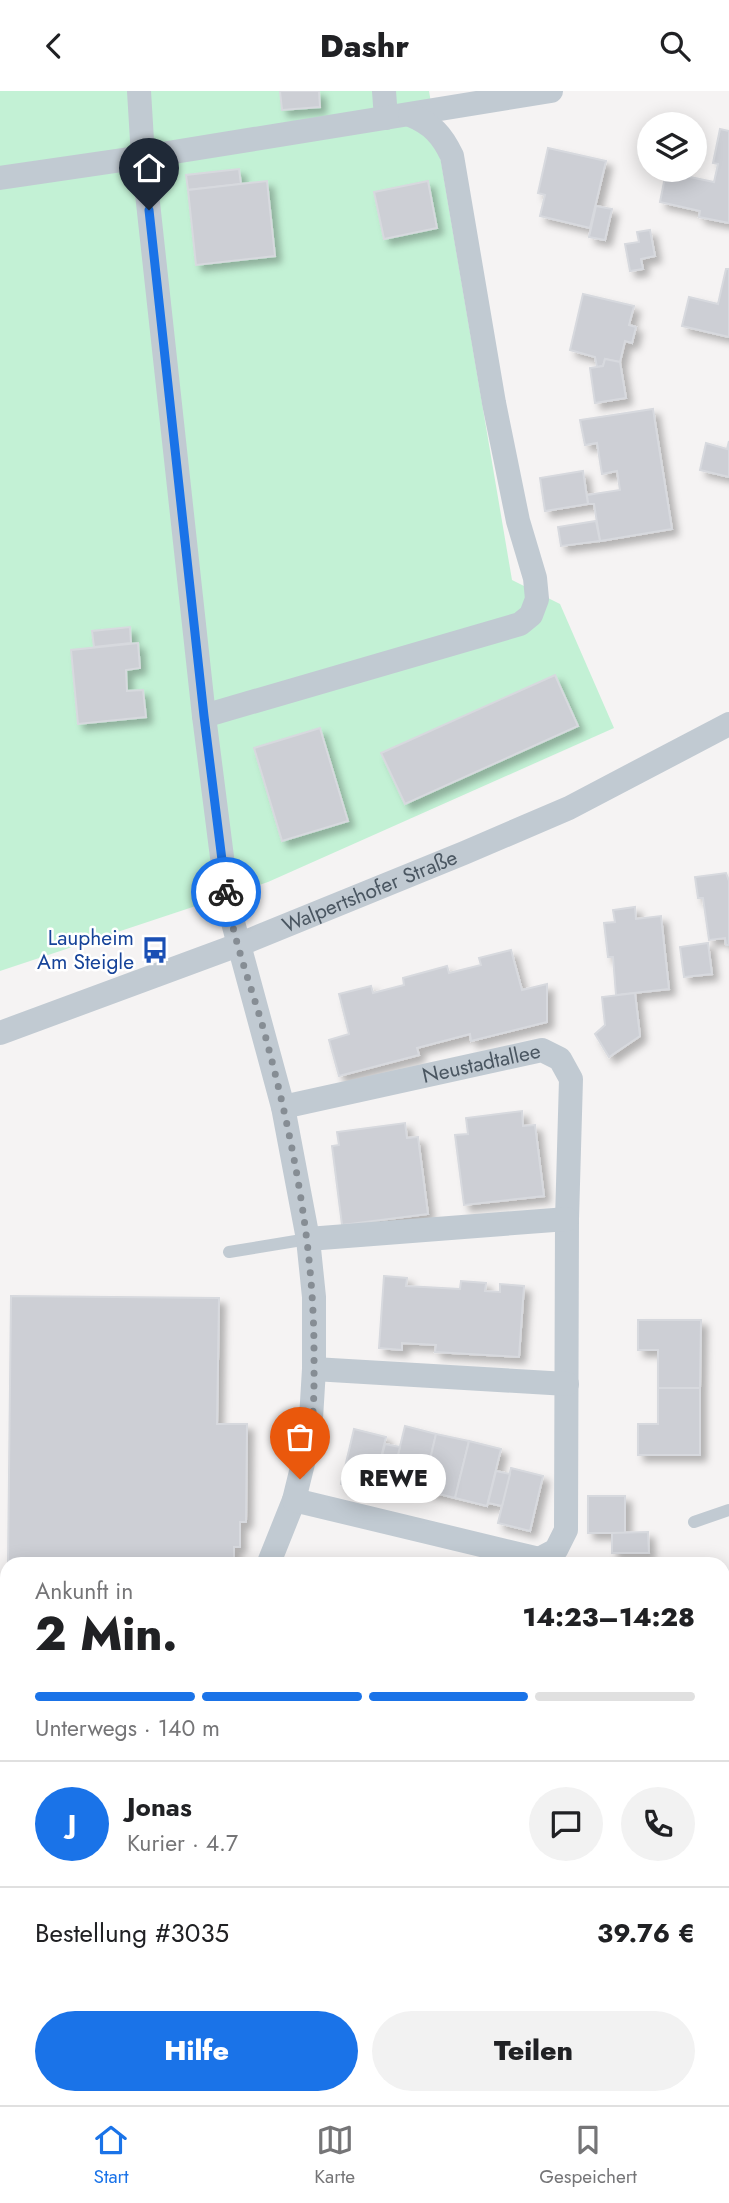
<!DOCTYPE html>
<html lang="de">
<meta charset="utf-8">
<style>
body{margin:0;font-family:Jost,sans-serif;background:#f2f2f2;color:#202124;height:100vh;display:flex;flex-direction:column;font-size:26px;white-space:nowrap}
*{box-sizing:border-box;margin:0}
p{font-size:23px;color:#757577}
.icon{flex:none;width:38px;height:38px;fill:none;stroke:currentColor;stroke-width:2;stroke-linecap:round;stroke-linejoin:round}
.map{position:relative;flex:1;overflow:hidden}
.side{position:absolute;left:0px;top:1466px;width:730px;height:548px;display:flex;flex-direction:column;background:#fff;border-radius:21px 21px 0 0;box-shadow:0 4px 18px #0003}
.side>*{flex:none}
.tools{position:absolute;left:637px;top:21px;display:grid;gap:14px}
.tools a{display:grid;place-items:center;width:70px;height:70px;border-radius:50%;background:#fff;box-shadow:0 4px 18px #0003;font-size:35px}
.pin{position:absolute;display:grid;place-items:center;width:60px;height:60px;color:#fff;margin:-72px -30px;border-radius:50% 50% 50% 0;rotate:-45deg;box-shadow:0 0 7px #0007}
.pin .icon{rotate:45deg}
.courier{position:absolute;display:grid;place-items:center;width:70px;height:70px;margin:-35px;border:5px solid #1a73e8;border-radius:50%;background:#fff;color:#222;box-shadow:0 2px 9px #0007}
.bubble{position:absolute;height:49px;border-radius:24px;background:#fff;box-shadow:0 4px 18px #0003;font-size:23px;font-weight:800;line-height:49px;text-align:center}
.summary em{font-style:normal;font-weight:800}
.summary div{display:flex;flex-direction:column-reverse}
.summary{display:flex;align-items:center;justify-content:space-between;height:119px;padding:0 35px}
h1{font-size:46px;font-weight:800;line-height:52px}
.bar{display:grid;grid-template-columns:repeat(4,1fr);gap:10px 7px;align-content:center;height:84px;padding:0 35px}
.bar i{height:9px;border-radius:5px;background:#e0e0e0}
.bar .active{background:#1a73e8}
.bar p{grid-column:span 4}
.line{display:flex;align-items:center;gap:18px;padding:0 35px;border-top:2px solid #e0e0e0}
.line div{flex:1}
.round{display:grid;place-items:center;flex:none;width:74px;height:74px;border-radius:37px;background:#f2f2f2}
.action{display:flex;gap:14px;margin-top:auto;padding:14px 35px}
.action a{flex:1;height:80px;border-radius:42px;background:#1a73e8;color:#fff;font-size:28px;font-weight:800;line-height:80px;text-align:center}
.action a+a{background:#f2f2f2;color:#202124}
header{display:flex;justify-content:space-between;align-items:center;height:91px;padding:0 35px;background:#fff;font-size:32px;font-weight:800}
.dock{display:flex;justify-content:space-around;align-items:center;height:98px;border-top:2px solid #e0e0e0;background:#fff;font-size:19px;color:#757577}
.dock a{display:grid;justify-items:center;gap:4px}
.dock .active{color:#1a73e8}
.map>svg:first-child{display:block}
</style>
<header><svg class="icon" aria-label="back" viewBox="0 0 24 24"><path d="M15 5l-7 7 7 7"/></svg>Dashr<svg class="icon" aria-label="search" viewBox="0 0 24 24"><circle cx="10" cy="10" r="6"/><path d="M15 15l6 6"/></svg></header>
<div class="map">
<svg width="729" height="2014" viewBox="0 0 729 2014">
<defs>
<filter id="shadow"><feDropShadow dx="6" dy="6" stdDeviation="3.5" flood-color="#0004"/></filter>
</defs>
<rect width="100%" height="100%" fill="#f5f3f3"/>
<!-- green -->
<polygon fill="#c3f1d5" points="0,0 429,0 512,489 560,513 614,637 268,791 0,880"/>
<!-- building -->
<g fill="#cdcfd5" stroke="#d7d9de" stroke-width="2" filter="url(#shadow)">
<polygon points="280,0 319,0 320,16 282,19"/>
<polygon points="720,38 729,40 729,132 699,126 700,120 660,111 666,81 714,91 718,73 713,72"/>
<polygon points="548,57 606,70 590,137 540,125 545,104 538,102"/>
<polygon points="239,78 241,93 188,99 186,84"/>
<polygon points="267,90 275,165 196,174 188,99"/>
<polygon points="428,90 437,137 384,148 374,101"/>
<polygon points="596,115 612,118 605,149 589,146"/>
<polygon points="650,139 655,165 641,168 643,178 630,180 625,153 639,151 637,141"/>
<polygon points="726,178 729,178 729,246 682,235 689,206 718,213"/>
<polygon points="583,203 634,215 629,234 636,236 632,252 625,250 620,271 605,268 603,275 597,276 595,266 570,259"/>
<polygon points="605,268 620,271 626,307 595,312 590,277 603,275"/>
<polygon points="653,318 672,438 600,450 594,413 588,413 587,404 620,399 617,380 602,383 597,352 585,354 580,329"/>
<polygon points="729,350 729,386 700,379 706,352 727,358"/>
<polygon points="583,380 588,413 545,420 540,387"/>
<polygon points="596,430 600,450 561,455 558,436"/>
<polygon points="130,536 131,552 94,556 92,540"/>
<polygon points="138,552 140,577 126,579 127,600 143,599 146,626 78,633 71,559"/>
<polygon points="555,584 578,635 405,713 381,662"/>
<polygon points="320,637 348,730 282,750 254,657"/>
<polygon points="726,782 729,790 729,854 726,854 725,847 709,849 703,807 698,807 695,786"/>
<polygon points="635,816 636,828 661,825 669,898 616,904 613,866 608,866 604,832 615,831 613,819"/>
<polygon points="708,852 712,883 684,886 680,856"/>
<polygon points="511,859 522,899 547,893 547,931 471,950 470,943 417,957 419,964 339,985 329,949 349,943 339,903 371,895 373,902 404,894 403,887 447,875 449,882 481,874 479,867"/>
<polygon points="635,902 640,945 609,966 595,943 605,934 602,906"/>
<polygon points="522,1020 523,1035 535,1034 544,1105 464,1114 455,1044 468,1043 466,1027"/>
<polygon points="405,1032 407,1047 418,1046 428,1123 342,1134 332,1055 339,1054 337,1041"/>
<polygon points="384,1185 407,1187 406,1195 460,1198 461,1190 486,1192 485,1200 500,1201 500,1193 524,1195 519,1266 435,1261 436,1254 402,1252 402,1259 379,1257"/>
<polygon points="11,1205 219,1207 217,1333 247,1333 246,1431 240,1431 240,1456 234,1456 234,1472 8,1471"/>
<polygon points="638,1229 701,1229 700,1297 658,1297 658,1259 638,1259"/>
<polygon points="658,1297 700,1297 700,1364 638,1364 638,1333 658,1333"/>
<polygon points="405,1335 436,1343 423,1399 391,1392"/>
<polygon points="354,1338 386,1346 373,1400 341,1393"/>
<polygon points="436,1343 469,1350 455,1407 423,1399"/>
<polygon points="469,1350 501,1358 487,1415 455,1407"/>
<polygon points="385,1353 400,1356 392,1388 377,1384"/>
<polygon points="511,1377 543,1385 530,1440 498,1432"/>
<polygon points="496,1380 510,1383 502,1415 488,1412"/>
<rect x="588" y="1405" width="37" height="37"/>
<polygon points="648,1441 649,1462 612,1462 612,1442"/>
<rect x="723" y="1699" width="6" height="37"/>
<rect x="723" y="1839" width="6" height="30"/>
<polygon points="150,2007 183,2007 182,2014 149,2011"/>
<polygon points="294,2007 334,2007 333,2014 293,2014"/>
<polygon points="334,2007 366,2011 366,2014 333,2014"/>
</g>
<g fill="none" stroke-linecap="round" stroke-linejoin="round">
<!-- lane -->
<g stroke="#c1cad2" stroke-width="12">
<polyline points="229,1161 308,1148"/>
<polyline points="694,1431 729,1419"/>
</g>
<!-- street -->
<g stroke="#c1cad2" stroke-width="24">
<polyline points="139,0 143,66 204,625 228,813 283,1016 308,1148 314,1206 314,1278 310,1344 294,1409 268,1474"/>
<polyline points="384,0 386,27"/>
<polyline points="0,87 143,66 551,0"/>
<path d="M204,625L520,533L531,524L537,508L535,487L518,430L494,312L452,65C442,44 432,33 410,24"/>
<path id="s1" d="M0,942L238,854L464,762L569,717L729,633"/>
<path id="s2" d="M283,1016L542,959L560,968L571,988L567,1128L566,1439L556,1459L539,1468L294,1409"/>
<polyline points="308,1148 567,1128"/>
<polyline points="314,1278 567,1293"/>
<polyline points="723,1912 729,1910"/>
<polyline points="94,2014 96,2007"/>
<polyline points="401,2014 402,2007"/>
<polyline points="471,2014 488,2007"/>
</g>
</g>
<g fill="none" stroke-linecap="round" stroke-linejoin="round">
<!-- done -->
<path stroke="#868d94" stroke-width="7" stroke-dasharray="0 12.6" d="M226,801C233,849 251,894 264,940C292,1043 313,1149 314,1255C314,1285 315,1317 310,1346C307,1360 303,1374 300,1388"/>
<!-- route -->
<polyline stroke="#1a73e8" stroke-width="9" points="149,119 204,625 226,801"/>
</g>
<!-- icons -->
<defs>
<symbol id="bus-bare" viewBox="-9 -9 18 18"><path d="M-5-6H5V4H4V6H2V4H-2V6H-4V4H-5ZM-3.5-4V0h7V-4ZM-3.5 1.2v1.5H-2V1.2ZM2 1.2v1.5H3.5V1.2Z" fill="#1a4fb4" stroke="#fff" stroke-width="2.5" paint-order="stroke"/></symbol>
</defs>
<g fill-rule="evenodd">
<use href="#bus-bare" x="136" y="840" width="38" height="38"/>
</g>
<g text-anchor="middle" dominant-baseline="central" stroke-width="5" stroke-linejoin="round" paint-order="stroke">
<!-- street labels -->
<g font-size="21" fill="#4a5661" stroke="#fff">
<text stroke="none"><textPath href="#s1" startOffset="396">Walpertshofer Straße</textPath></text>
<text stroke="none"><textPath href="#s2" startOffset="203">Neustadtallee</textPath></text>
</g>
<!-- transit labels -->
<g font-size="21" fill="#164399" stroke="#fff" text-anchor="end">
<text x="134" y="847">Laupheim<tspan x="134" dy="24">Am Steigle</tspan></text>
</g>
</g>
</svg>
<div class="tools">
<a><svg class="icon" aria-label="layers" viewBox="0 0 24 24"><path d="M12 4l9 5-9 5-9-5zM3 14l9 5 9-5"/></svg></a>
</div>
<div class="pin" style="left:300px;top:1388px;background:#ea580c"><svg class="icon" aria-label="bag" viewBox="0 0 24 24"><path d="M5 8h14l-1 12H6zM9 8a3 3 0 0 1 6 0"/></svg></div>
<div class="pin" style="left:149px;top:119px;background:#1f2937"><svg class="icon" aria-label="home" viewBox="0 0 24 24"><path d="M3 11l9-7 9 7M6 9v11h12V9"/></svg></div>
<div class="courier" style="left:226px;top:801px"><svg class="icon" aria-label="bike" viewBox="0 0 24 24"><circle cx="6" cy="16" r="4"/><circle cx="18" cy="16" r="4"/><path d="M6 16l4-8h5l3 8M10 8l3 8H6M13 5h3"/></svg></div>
<div class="bubble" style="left:341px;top:1363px;width:105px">REWE</div>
<section class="side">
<div class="summary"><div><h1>2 Min.</h1><p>Ankunft in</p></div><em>14:23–14:28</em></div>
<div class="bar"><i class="active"></i><i class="active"></i><i class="active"></i><i></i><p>Unterwegs · 140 m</p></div>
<div class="line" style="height:126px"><b class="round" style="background:#1a73e8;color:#fff">J</b><div><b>Jonas</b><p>Kurier · 4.7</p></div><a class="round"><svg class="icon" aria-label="chat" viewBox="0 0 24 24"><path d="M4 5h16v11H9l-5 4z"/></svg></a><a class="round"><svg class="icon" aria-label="phone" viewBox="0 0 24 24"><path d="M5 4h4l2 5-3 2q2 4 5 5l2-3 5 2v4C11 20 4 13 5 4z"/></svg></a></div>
<div class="line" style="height:91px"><div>Bestellung #3035</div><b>39.76 €</b></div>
<div class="action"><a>Hilfe</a><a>Teilen</a></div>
</section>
</div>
<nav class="dock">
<a class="active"><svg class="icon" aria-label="home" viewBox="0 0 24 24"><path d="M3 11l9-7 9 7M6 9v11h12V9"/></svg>Start</a>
<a><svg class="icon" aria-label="map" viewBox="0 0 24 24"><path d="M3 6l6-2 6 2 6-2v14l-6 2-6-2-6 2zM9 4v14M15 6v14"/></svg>Karte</a>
<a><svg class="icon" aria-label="saved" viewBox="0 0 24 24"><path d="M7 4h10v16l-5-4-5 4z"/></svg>Gespeichert</a>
</nav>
